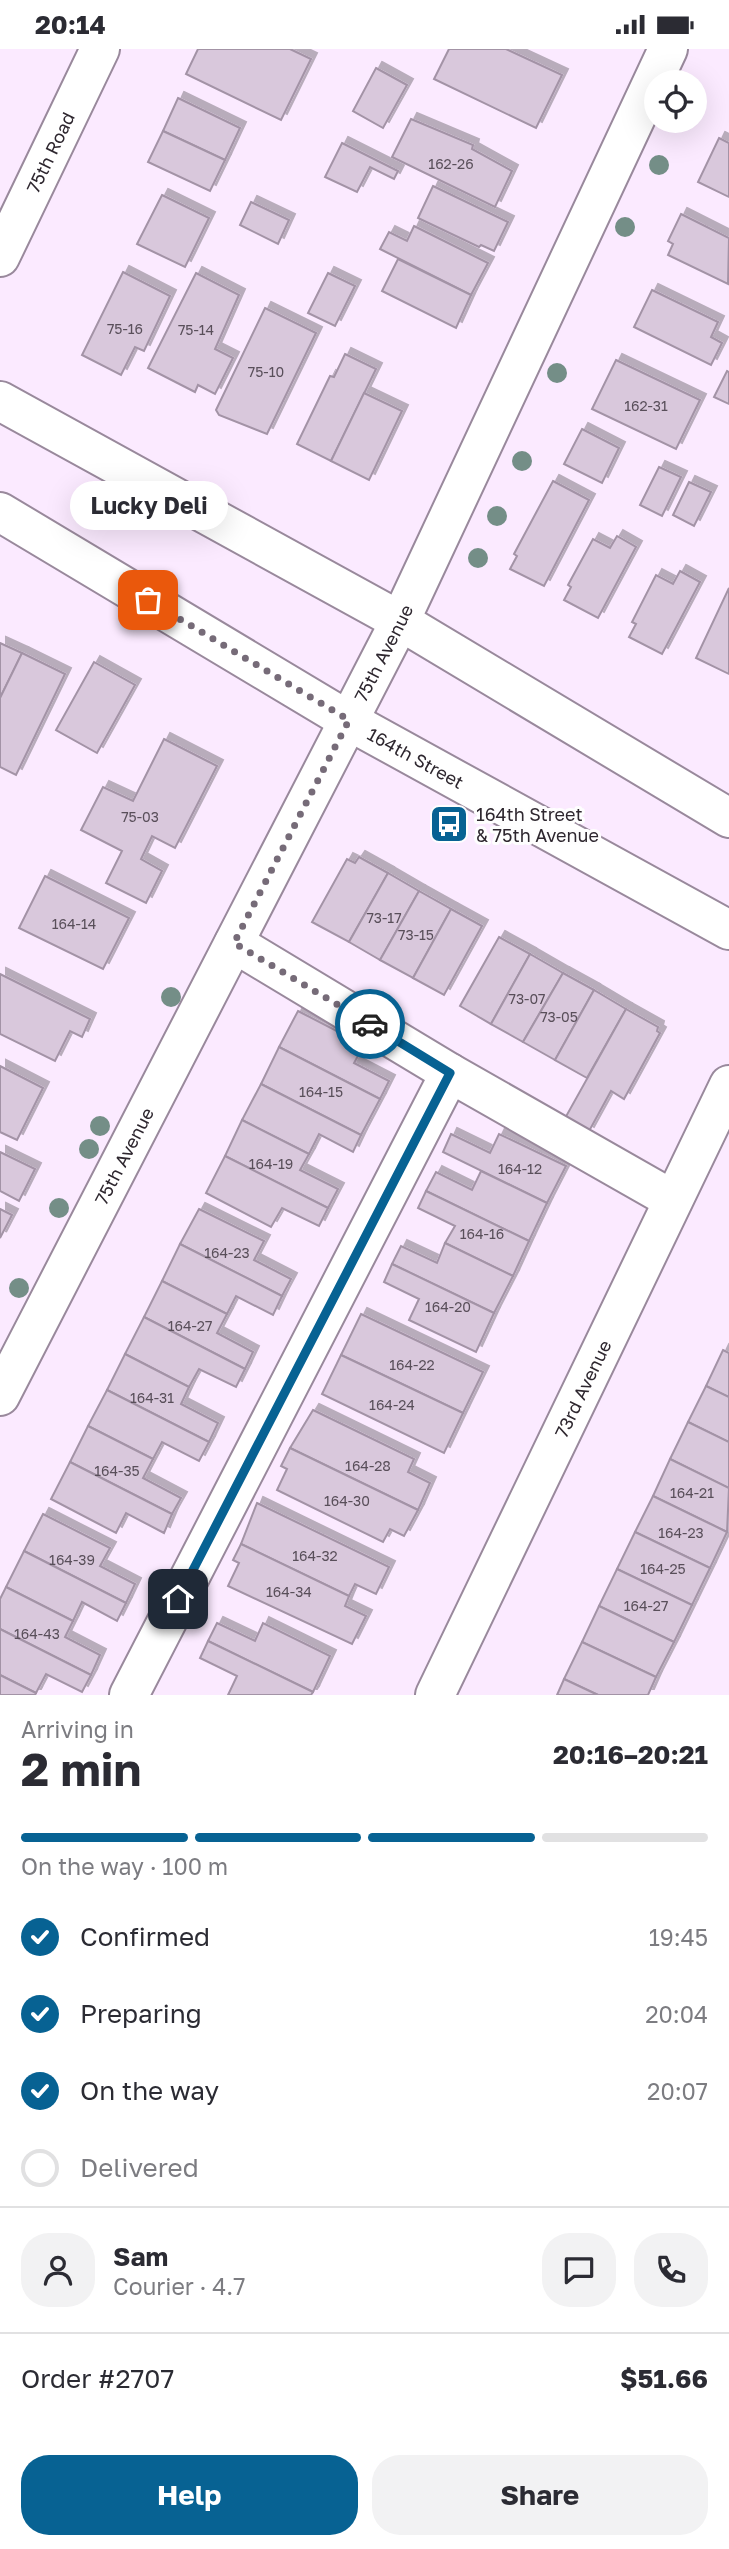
<!DOCTYPE html>
<meta charset="utf-8">
<style>
body{margin:0;font-family:"Golos Text",sans-serif;background:#f2f2f3;color:#2b2b33;height:100vh;display:flex;flex-direction:column;font-size:26px;white-space:nowrap}
*{box-sizing:border-box;margin:0}
p{font-size:23px;color:#7c7c81}
.icon{flex:none;width:38px;height:38px;fill:none;stroke:currentColor;stroke-width:2;stroke-linecap:round;stroke-linejoin:round}
.map{position:relative;height:1646px;overflow:hidden}
.side{display:flex;flex-direction:column;background:#fff;flex:1}
.side>*{flex:none}
.buttons{position:absolute;left:644px;top:21px;display:grid;gap:14px}
.buttons a{display:grid;place-items:center;width:63px;height:63px;border-radius:50%;background:#fff;box-shadow:0 7px 28px #0002;font-size:35px}
.pin{position:absolute;display:grid;place-items:center;width:60px;height:60px;color:#fff;margin:-30px;border-radius:14px;box-shadow:0 4px 10px #0006}
.courier{position:absolute;display:grid;place-items:center;width:70px;height:70px;margin:-35px;border:5px solid #076293;border-radius:50%;background:#fff;color:#222;box-shadow:0 2px 9px #0007}
.bubble{position:absolute;height:49px;border-radius:24px;background:#fff;box-shadow:0 7px 28px #0002;font-size:23px;font-weight:700;line-height:49px;text-align:center}
.overview em{font-style:normal;font-weight:700}
.overview div{display:flex;flex-direction:column-reverse}
.overview{display:flex;align-items:center;justify-content:space-between;height:119px;padding:0 21px}
h1{font-size:46px;font-weight:700;line-height:52px}
.bar{display:grid;grid-template-columns:repeat(4,1fr);gap:10px 7px;align-content:center;height:84px;padding:0 21px}
.bar i{height:9px;border-radius:5px;background:#e1e1e2}
.bar .current{background:#076293}
.bar p{grid-column:span 4}
.line{display:flex;align-items:center;gap:18px;padding:0 21px;border-top:2px solid #e1e1e2}
.line div{flex:1}
.round{display:grid;place-items:center;flex:none;width:74px;height:74px;border-radius:28px;background:#f2f2f3}
ol{padding:0 21px;list-style:none}
li{display:flex;align-items:center;gap:21px;height:77px}
li p{margin-inline-start:auto}
li .icon{padding:7px;border-radius:50%;background:#076293;color:#fff;stroke-width:4}
li:last-child{color:#7c7c81}
li i{width:38px;height:38px;border:4px solid #e1e1e2;border-radius:50%}
.primary-button{display:flex;gap:14px;margin-top:auto;padding:14px 21px}
.primary-button a{flex:1;height:80px;border-radius:28px;background:#076293;color:#fff;font-size:28px;font-weight:700;line-height:80px;text-align:center}
.primary-button a+a{background:#f2f2f3;color:#2b2b33}
.status{display:flex;justify-content:space-between;align-items:center;height:49px;padding:0 35px;background:#fff;direction:ltr}
.status svg{height:19px;fill:currentColor}
.map>svg:first-child{display:block}
</style>
<div class="status"><b>20:14</b><svg viewBox="0 0 49 12"><path d="M0 12V9h3v3zM5 12V6h3v6zM10 12V3h3v9zM15 12V0h3v12zM26 1h20v11H26zM47 4h2v5h-2z"/></svg></div>
<div class="map">
<svg width="729" height="1646" viewBox="0 0 729 1646">
<defs>
<filter id="shadow"><feDropShadow dx="6" dy="-6" stdDeviation="0" flood-color="#0004"/></filter>
</defs>
<rect width="100%" height="100%" fill="#fbeaff"/>
<!-- building -->
<g fill="#d9c8dc" stroke="#a393a6" stroke-width="2" filter="url(#shadow)">
<polygon points="198,0 290,0 311,10 281,71 186,25"/>
<polygon points="449,0 506,0 562,26 536,79 434,30"/>
<polygon points="376,19 407,36 383,79 353,62"/>
<polygon points="178,49 240,79 225,111 163,82"/>
<polygon points="411,70 473,96 472,100 512,122 495,158 392,108"/>
<polygon points="163,82 225,111 210,142 148,113"/>
<polygon points="719,89 729,94 729,148 698,133"/>
<polygon points="342,94 398,122 394,130 370,118 357,143 325,128"/>
<polygon points="433,137 508,173 494,202 481,196 479,198 418,169"/>
<polygon points="162,146 209,169 185,218 137,195"/>
<polygon points="251,153 289,171 278,195 240,176"/>
<polygon points="681,165 729,189 728,235 668,206 673,195 668,192"/>
<polygon points="414,177 488,214 471,246 380,200 389,183 407,192"/>
<polygon points="398,210 471,246 456,279 382,242"/>
<polygon points="123,223 170,247 144,302 135,298 121,326 82,306"/>
<polygon points="196,224 239,246 215,300 233,309 215,345 198,336 195,343 148,319"/>
<polygon points="328,224 355,237 335,277 308,264"/>
<polygon points="652,241 718,273 711,288 722,294 711,316 634,278"/>
<polygon points="265,259 316,284 267,385 219,366 216,361"/>
<polygon points="345,305 376,320 331,412 297,395 330,327 334,328"/>
<polygon points="616,311 700,351 676,400 592,360"/>
<polygon points="727,322 729,323 729,355 714,348"/>
<polygon points="364,344 402,362 369,431 331,412"/>
<polygon points="582,380 619,399 602,434 564,415"/>
<polygon points="659,418 681,428 662,467 640,456"/>
<polygon points="553,432 589,451 544,537 510,520 517,507 514,505"/>
<polygon points="689,433 711,443 694,477 673,466"/>
<polygon points="617,487 636,498 598,569 564,551 571,538 568,536 593,490 610,499"/>
<polygon points="680,522 700,533 662,605 629,588 636,575 632,573 656,526 673,535"/>
<polygon points="729,539 729,625 696,609"/>
<polygon points="0,594 22,604 0,649"/>
<polygon points="22,604 65,625 16,726 0,718 0,649"/>
<polygon points="94,613 135,636 97,704 56,681"/>
<polygon points="164,690 217,717 175,799 152,787 141,810 162,822 146,854 106,834 122,802 81,781 103,738 133,752"/>
<polygon points="359,808 388,824 349,893 312,873 347,810 355,814"/>
<polygon points="388,824 419,842 380,911 349,893"/>
<polygon points="45,827 129,869 103,920 19,879"/>
<polygon points="419,842 451,860 413,929 380,911"/>
<polygon points="451,860 482,877 444,946 413,929"/>
<polygon points="499,888 530,905 491,975 460,957"/>
<polygon points="530,905 563,924 523,993 491,975"/>
<polygon points="563,924 594,941 555,1011 523,993"/>
<polygon points="0,925 90,970 82,988 70,982 55,1012 0,985"/>
<polygon points="594,941 626,960 587,1029 555,1011"/>
<polygon points="626,960 658,978 657,982 660,984 624,1050 611,1042 588,1084 564,1071"/>
<polygon points="298,962 364,996 354,1014 389,1032 380,1050 279,998"/>
<polygon points="279,998 380,1050 361,1086 261,1035"/>
<polygon points="0,1017 43,1039 17,1091 0,1083"/>
<polygon points="261,1035 361,1086 353,1103 319,1085 309,1105 242,1071"/>
<polygon points="242,1071 309,1105 300,1121 338,1140 328,1159 225,1107"/>
<polygon points="451,1085 490,1104 499,1085 566,1117 547,1154 443,1103"/>
<polygon points="0,1103 35,1120 19,1152 0,1142"/>
<polygon points="225,1107 328,1159 319,1177 282,1159 271,1178 206,1144"/>
<polygon points="481,1122 547,1154 529,1192 426,1142 436,1123 472,1141"/>
<polygon points="426,1142 529,1192 513,1227 445,1194 455,1177 418,1159"/>
<polygon points="0,1160 12,1166 0,1189"/>
<polygon points="199,1160 264,1192 254,1211 291,1230 282,1247 180,1195"/>
<polygon points="445,1194 513,1227 494,1264 392,1215 401,1197 437,1214"/>
<polygon points="180,1195 282,1247 273,1266 236,1247 227,1265 162,1232"/>
<polygon points="392,1215 494,1264 476,1303 409,1271 419,1250 384,1233"/>
<polygon points="162,1232 227,1265 217,1284 253,1303 245,1320 144,1268"/>
<polygon points="361,1265 483,1323 463,1364 341,1306"/>
<polygon points="144,1268 245,1320 236,1338 199,1320 189,1338 125,1305"/>
<polygon points="723,1301 729,1304 729,1348 706,1337"/>
<polygon points="125,1305 189,1338 181,1355 218,1374 209,1393 107,1341"/>
<polygon points="341,1306 463,1364 444,1404 322,1345"/>
<polygon points="706,1337 729,1348 729,1393 688,1373"/>
<polygon points="107,1341 209,1393 199,1412 162,1393 153,1410 88,1377"/>
<polygon points="313,1361 414,1410 408,1423 430,1434 418,1461 290,1399"/>
<polygon points="688,1373 729,1393 729,1439 670,1410"/>
<polygon points="88,1377 153,1410 143,1429 181,1449 172,1465 70,1413"/>
<polygon points="290,1399 418,1461 404,1487 390,1480 383,1493 277,1441 287,1420 281,1417"/>
<polygon points="670,1410 729,1439 727,1483 653,1447"/>
<polygon points="70,1413 172,1465 164,1484 126,1464 116,1484 51,1450"/>
<polygon points="653,1447 727,1483 710,1519 635,1483"/>
<polygon points="257,1454 389,1518 376,1545 355,1535 349,1547 241,1495"/>
<polygon points="43,1465 110,1499 100,1517 135,1535 126,1554 24,1502"/>
<polygon points="635,1483 710,1519 692,1556 617,1520"/>
<polygon points="241,1495 349,1547 345,1557 366,1567 352,1595 228,1537 239,1514 233,1511"/>
<polygon points="24,1502 126,1554 117,1572 82,1553 73,1572 6,1538"/>
<polygon points="617,1520 692,1556 674,1593 599,1557"/>
<polygon points="6,1538 73,1572 65,1588 100,1606 91,1626 0,1580 0,1550"/>
<polygon points="599,1557 674,1593 656,1628 582,1593"/>
<polygon points="217,1574 255,1592 263,1574 330,1607 313,1643 208,1592"/>
<polygon points="0,1580 91,1626 82,1643 46,1625 36,1644 0,1626"/>
<polygon points="208,1592 313,1643 311,1646 228,1646 237,1627 200,1609"/>
<polygon points="582,1593 656,1628 648,1646 598,1646 564,1630"/>
<polygon points="0,1626 36,1644 35,1646 0,1646"/>
<polygon points="564,1630 598,1646 557,1646"/>
</g>
<g fill="none" stroke-linecap="round" stroke-linejoin="round">
<defs>
<g id="minor">
<path id="s1" d="M0,208L100,0"/>
<polyline points="0,352 400,572 729,769"/>
<path id="s2" d="M0,463L349,672L729,881"/>
<polyline points="234,894 450,1024"/>
<path id="s3" d="M0,1347L400,572L668,0"/>
<polyline points="129,1646 450,1024 673,1151"/>
<path id="s4" d="M435,1646L729,1036"/>
</g>
</defs>
<!-- minor casing -->
<use href="#minor" stroke="#99899c" stroke-width="42"/>
<!-- minor -->
<use href="#minor" stroke="#fff" stroke-width="38"/>
</g>
<!-- trees -->
<g fill="#748e87">
<circle cx="659" cy="116" r="10"/>
<circle cx="625" cy="178" r="10"/>
<circle cx="557" cy="324" r="10"/>
<circle cx="522" cy="412" r="10"/>
<circle cx="497" cy="467" r="10"/>
<circle cx="478" cy="509" r="10"/>
<circle cx="171" cy="948" r="10"/>
<circle cx="100" cy="1077" r="10"/>
<circle cx="89" cy="1100" r="10"/>
<circle cx="59" cy="1159" r="10"/>
<circle cx="19" cy="1239" r="10"/>
</g>
<g fill="none" stroke-linecap="round" stroke-linejoin="round">
<!-- done -->
<polyline stroke="#766b78" stroke-width="7" stroke-dasharray="0 12.6" points="148,551 349,671 234,894 370,975"/>
<!-- route -->
<polyline stroke="#076293" stroke-width="9" points="178,1550 450,1024 370,975"/>
</g>
<!-- icons -->
<defs>
<symbol id="bus-square" viewBox="-11 -11 22 22"><rect x="-9" y="-9" width="18" height="18" rx="4" fill="#076293" stroke="#fefefe"/><path d="M-5-6H5V4H4V6H2V4H-2V6H-4V4H-5ZM-3.5-4V0h7V-4ZM-3.5 1.2v1.5H-2V1.2ZM2 1.2v1.5H3.5V1.2Z" fill="#fff"/></symbol>
</defs>
<g fill-rule="evenodd">
<use href="#bus-square" x="427" y="753" width="44" height="44"/>
</g>
<g text-anchor="middle" dominant-baseline="central" stroke-width="6" stroke-linejoin="round" paint-order="stroke">
<!-- number labels -->
<g font-size="14" fill="#594f5a">
<text x="451" y="114">162-26</text>
<text x="125" y="279">75-16</text>
<text x="196" y="280">75-14</text>
<text x="266" y="322">75-10</text>
<text x="646" y="356">162-31</text>
<text x="140" y="767">75-03</text>
<text x="384" y="868">73-17</text>
<text x="74" y="874">164-14</text>
<text x="416" y="885">73-15</text>
<text x="527" y="949">73-07</text>
<text x="559" y="967">73-05</text>
<text x="321" y="1042">164-15</text>
<text x="271" y="1114">164-19</text>
<text x="520" y="1119">164-12</text>
<text x="482" y="1184">164-16</text>
<text x="227" y="1203">164-23</text>
<text x="448" y="1257">164-20</text>
<text x="190" y="1276">164-27</text>
<text x="412" y="1315">164-22</text>
<text x="152" y="1348">164-31</text>
<text x="392" y="1355">164-24</text>
<text x="368" y="1416">164-28</text>
<text x="117" y="1421">164-35</text>
<text x="692" y="1443">164-21</text>
<text x="347" y="1451">164-30</text>
<text x="681" y="1483">164-23</text>
<text x="315" y="1506">164-32</text>
<text x="72" y="1510">164-39</text>
<text x="663" y="1519">164-25</text>
<text x="289" y="1542">164-34</text>
<text x="646" y="1556">164-27</text>
<text x="37" y="1584">164-43</text>
</g>
<!-- street labels -->
<g font-size="18" fill="#2e272f" stroke="#fefefe">
<text stroke="none"><textPath href="#s1" startOffset="116">75th Road</textPath></text>
<text stroke="none"><textPath href="#s3" startOffset="836">75th Avenue</textPath></text>
<text stroke="none"><textPath href="#s2" startOffset="483">164th Street</textPath></text>
<text stroke="none"><textPath href="#s3" startOffset="270">75th Avenue</textPath></text>
<text stroke="none"><textPath href="#s4" startOffset="340">73rd Avenue</textPath></text>
</g>
<!-- poi labels -->
<g font-size="18" fill="#2e272f" stroke="#fefefe" text-anchor="start">
<text x="476" y="765">164th Street<tspan x="476" dy="21">&amp; 75th Avenue</tspan></text>
</g>
</g>
</svg>
<div class="buttons">
<a><svg class="icon" aria-label="locate" viewBox="0 0 24 24"><circle cx="12" cy="12" r="6"/><path d="M12 2v4M12 18v4M2 12h4M18 12h4"/></svg></a>
</div>
<div class="pin" style="left:148px;top:551px;background:#ea580c"><svg class="icon" aria-label="bag" viewBox="0 0 24 24"><path d="M5 8h14l-1 12H6zM9 8a3 3 0 0 1 6 0"/></svg></div>
<div class="pin" style="left:178px;top:1550px;background:#1f2937"><svg class="icon" aria-label="home" viewBox="0 0 24 24"><path d="M3 11l9-7 9 7M6 9v11h12V9"/></svg></div>
<div class="courier" style="left:370px;top:975px"><svg class="icon" aria-label="car" viewBox="0 0 24 24"><path d="M5 17H2v-5l4-1 3-4h7l3 4 3 1v5h-3M9 17h6M6 11h13"/><circle cx="7" cy="17" r="2"/><circle cx="17" cy="17" r="2"/></svg></div>
<div class="bubble" style="left:70px;top:432px;width:158px">Lucky Deli</div>
</div>
<section class="side">
<div class="overview"><div><h1>2 min</h1><p>Arriving in</p></div><em>20:16–20:21</em></div>
<div class="bar"><i class="current"></i><i class="current"></i><i class="current"></i><i></i><p>On the way · 100 m</p></div>
<ol>
<li><svg class="icon" aria-label="check" viewBox="0 0 24 24"><path d="M5 12l5 5 9-10"/></svg>Confirmed<p>19:45</p></li>
<li><svg class="icon" aria-label="check" viewBox="0 0 24 24"><path d="M5 12l5 5 9-10"/></svg>Preparing<p>20:04</p></li>
<li><svg class="icon" aria-label="check" viewBox="0 0 24 24"><path d="M5 12l5 5 9-10"/></svg>On the way<p>20:07</p></li>
<li><i></i>Delivered</li>
</ol>
<div class="line" style="height:126px"><a class="round"><svg class="icon" aria-label="person" viewBox="0 0 24 24"><circle cx="12" cy="8" r="4"/><path d="M4 21q1-7 8-7t8 7"/></svg></a><div><b>Sam</b><p>Courier · 4.7</p></div><a class="round"><svg class="icon" aria-label="chat" viewBox="0 0 24 24"><path d="M4 5h16v11H9l-5 4z"/></svg></a><a class="round"><svg class="icon" aria-label="phone" viewBox="0 0 24 24"><path d="M5 4h4l2 5-3 2q2 4 5 5l2-3 5 2v4C11 20 4 13 5 4z"/></svg></a></div>
<div class="line" style="height:91px"><div>Order #2707</div><b>$51.66</b></div>
<div class="primary-button"><a>Help</a><a>Share</a></div>
</section>
